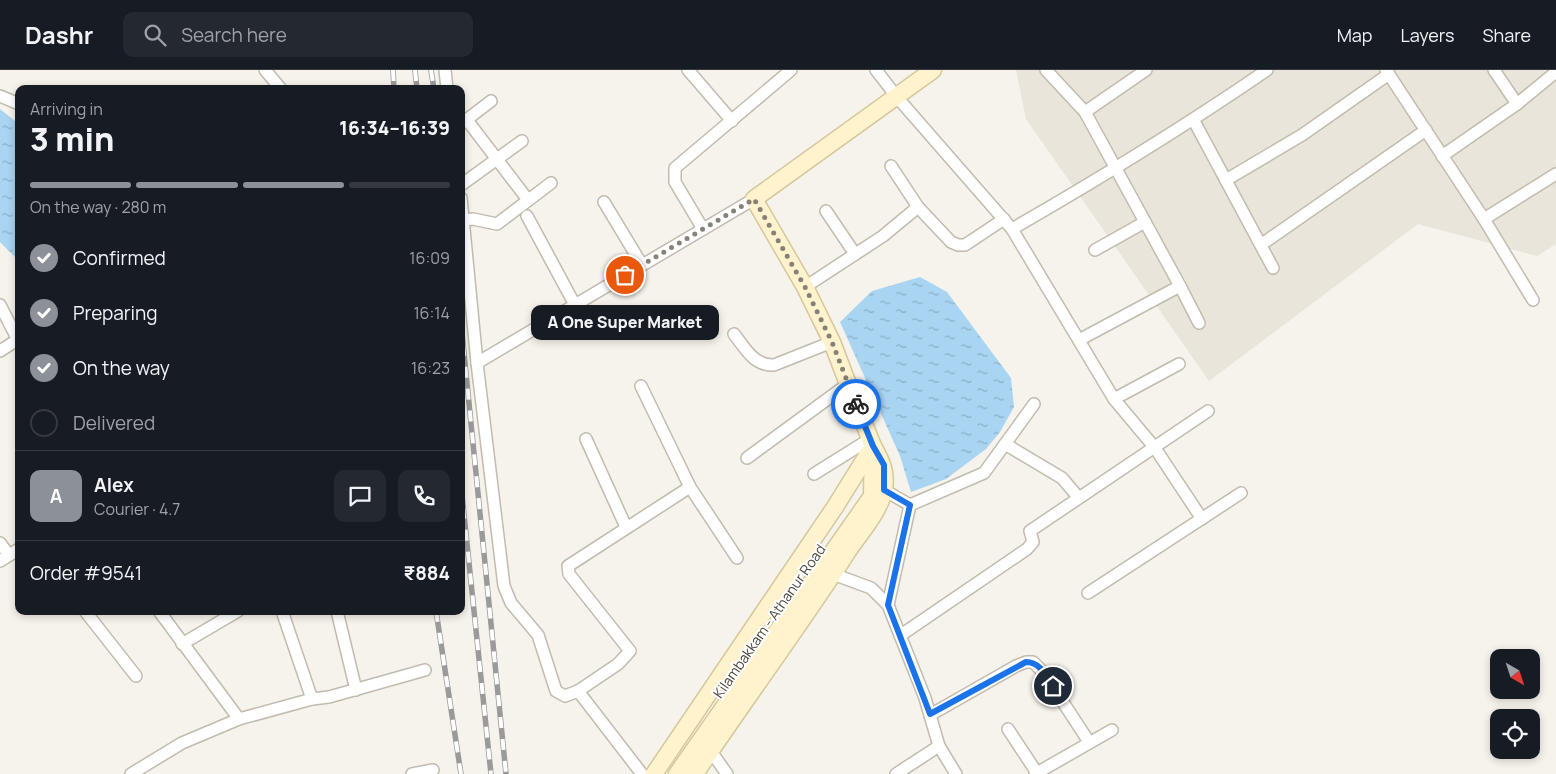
<!DOCTYPE html>
<meta charset="utf-8">
<style>
body{margin:0;font-family:Manrope,sans-serif;background:#242831;color:#f1f3f6;height:100vh;display:flex;flex-direction:column;font-size:19px;white-space:nowrap}
*{box-sizing:border-box;margin:0}
p{font-size:16px;color:#9ea1a6}
.icon{flex:none;width:28px;height:28px;fill:none;stroke:currentColor;stroke-width:2;stroke-linecap:round;stroke-linejoin:round}
.map{position:relative;flex:1;overflow:hidden}
.details{position:absolute;left:15px;top:15px;width:450px;height:530px;display:flex;flex-direction:column;background:#171b24;border-radius:10px;box-shadow:0 2px 8px #0003}
.details>*{flex:none}
.needle{width:32px;rotate:141deg}
.tools{position:absolute;left:1490px;top:579px;display:grid;gap:10px}
.tools a{display:grid;place-items:center;width:50px;height:50px;border-radius:10px;background:#171b24;box-shadow:0 2px 8px #0003;font-size:25px}
.pin{position:absolute;display:grid;place-items:center;width:42px;height:42px;color:#fff;margin:-21px;border:2px solid #fff;border-radius:50%;box-shadow:0 1px 5px #0007}
.courier{position:absolute;display:grid;place-items:center;width:50px;height:50px;margin:-25px;border:4px solid #1a73e8;border-radius:50%;background:#fff;color:#222;box-shadow:0 1px 6px #0007}
.bubble{position:absolute;height:35px;border-radius:10px;background:#171b24;box-shadow:0 2px 8px #0003;font-size:16px;font-weight:800;line-height:35px;text-align:center}
.head em{font-style:normal;font-weight:800}
.head div{display:flex;flex-direction:column-reverse}
.head{display:flex;align-items:center;justify-content:space-between;height:85px;padding:0 15px}
h1{font-size:32px;font-weight:800;line-height:38px}
.bar{display:grid;grid-template-columns:repeat(4,1fr);gap:8px 5px;align-content:center;height:60px;padding:0 15px}
.bar i{height:6px;border-radius:4px;background:#363941}
.bar .selected{background:#8c9099}
.bar p{grid-column:span 4}
.line{display:flex;align-items:center;gap:12px;padding:0 15px;border-top:1px solid #363941}
.line div{flex:1}
.round{display:grid;place-items:center;flex:none;width:52px;height:52px;border-radius:10px;background:#242831}
ol{padding:0 15px;list-style:none}
li{display:flex;align-items:center;gap:15px;height:55px}
li p{margin-inline-start:auto}
li .icon{padding:5px;border-radius:50%;background:#8c9099;color:#fff;stroke-width:4}
li:last-child{color:#9ea1a6}
li i{width:28px;height:28px;border:2px solid #363941;border-radius:50%}
header{display:flex;align-items:center;gap:30px;box-sizing:border-box;height:70px;padding:0 25px;background:#171b24;border-bottom:1px solid #363941}
header strong{font-size:24px}
nav{display:flex;gap:28px;margin-inline-start:auto;font-size:18px}
.search{width:350px;height:45px;background:#242831;display:flex;align-items:center;gap:12px;box-sizing:border-box;padding:0 18px;border-radius:10px;color:#9ea1a6;font-size:19px}
.map>svg:first-child{display:block}
</style>
<header>
<strong>Dashr</strong>
<div class="search"><svg class="icon" aria-label="search" viewBox="0 0 24 24"><circle cx="10" cy="10" r="6"/><path d="M15 15l6 6"/></svg>Search here</div>
<nav><a>Map</a><a>Layers</a><a>Share</a></nav>
</header>
<div class="map">
<svg width="1556" height="704" viewBox="0 0 1556 704">
<defs>
<pattern id="water-ripples" width="26" height="14" patternUnits="userSpaceOnUse" patternTransform="scale(1.25)"><rect width="26" height="14" fill="#a9d4f2"/><path d="M2 4q2-2 4 0t4 0M15 11q2-2 4 0t4 0" fill="none" stroke="#8caec5"/></pattern>
</defs>
<rect width="100%" height="100%" fill="#f6f3ec"/>
<!-- residential -->
<polygon fill="#eae5da" points="1016,0 1556,0 1556,174 1537,186 1418,154 1209,311 1026,49"/>
<!-- water -->
<g fill="url(#water-ripples)">
<polygon points="0,39 19,54 19,191 0,172"/>
<polygon points="920,207 947,222 1011,308 1014,337 1000,362 986,379 946,409 911,422 900,386 840,252 872,221"/>
</g>
<g fill="none" stroke-linecap="round" stroke-linejoin="round">
<defs>
<g id="street">
<polyline points="265,0 281,19"/>
<polyline points="445,0 447,19"/>
<polyline points="688,0 732,51"/>
<polyline points="876,0 896,26 1012,159"/>
<polyline points="1046,0 1085,42 1180,216 1079,270"/>
<polyline points="1386,0 1484,149 1533,230"/>
<polyline points="1494,0 1517,34"/>
<polyline points="0,26 19,34"/>
<polyline points="1085,42 1146,0"/>
<polyline points="467,50 528,130"/>
<polyline points="1194,51 1273,198"/>
<polyline points="461,54 491,31"/>
<polyline points="1442,86 1517,34 1556,2"/>
<polyline points="891,96 918,137 951,172 958,175 965,175 1004,149"/>
<polyline points="1226,110 1302,65 1389,4"/>
<polyline points="461,115 522,71"/>
<polyline points="461,128 477,293 504,516 511,533 538,565 556,621 565,626 578,621 642,704"/>
<polyline points="604,132 642,195"/>
<polyline points="826,141 855,184"/>
<polyline points="527,146 575,235"/>
<polyline points="1484,149 1556,104"/>
<polyline points="464,150 473,149 497,154 551,113"/>
<polyline points="703,159 675,112 675,98 791,0"/>
<polyline points="1262,174 1426,60"/>
<polyline points="1095,180 1145,152"/>
<polyline points="1180,216 1199,253"/>
<polyline points="805,217 883,166 918,137"/>
<polyline points="0,235 19,272"/>
<path d="M734,264C745,278 754,296 774,295L832,272"/>
<polyline points="0,281 17,270"/>
<polyline points="477,293 754,129"/>
<polyline points="641,316 690,417 737,488"/>
<polyline points="1114,329 1179,294"/>
<polyline points="586,369 626,457"/>
<polyline points="1005,374 1062,408 1078,427"/>
<polyline points="747,388 848,314"/>
<polyline points="814,404 870,369"/>
<polyline points="884,420 910,435 984,403 1034,334"/>
<path d="M1202,449L1155,378L1114,329L1012,159C1099,109 1184,57 1267,0"/>
<polyline points="0,473 9,485"/>
<polyline points="0,491 19,479"/>
<polyline points="833,504 871,518 888,535 925,628 939,676 956,704"/>
<polyline points="1088,523 1241,423"/>
<polyline points="888,535 910,435"/>
<polyline points="85,541 136,606"/>
<polyline points="159,541 239,649"/>
<polyline points="282,541 312,629"/>
<polyline points="337,541 356,620"/>
<polyline points="901,565 1027,479 1033,472 1030,461 1208,341"/>
<polyline points="182,574 238,541"/>
<polyline points="578,621 618,594 630,581 569,504 568,496 690,417"/>
<polyline points="930,645 1016,596 1026,592 1033,592 1044,603 1089,672"/>
<polyline points="1008,659 1037,703"/>
<polyline points="710,680 727,704"/>
<polyline points="131,704 182,673 239,649 312,629 329,627 425,600"/>
<polyline points="412,704 433,700"/>
<polyline points="896,704 939,676"/>
<polyline points="1035,704 1112,660"/>
</g>
<g id="secondary">
<path d="M654,704L835,437L873,376C881,390 887,402 884,419C881,440 860,463 848,481C799,557 745,629 695,704"/>
<polyline points="677,704 872,426 873,376 848,314 832,272 805,217 754,129 933,0"/>
</g>
</defs>
<!-- street casing -->
<use href="#street" stroke="#c2bbae" stroke-width="14"/>
<!-- secondary casing -->
<use href="#secondary" stroke="#d6c79b" stroke-width="19"/>
<!-- street -->
<use href="#street" stroke="#fff" stroke-width="11"/>
<!-- secondary -->
<use href="#secondary" stroke="#fff3cd" stroke-width="16"/>
<defs>
<g id="rail">
<polyline points="393,0 394,19"/>
<polyline points="415,0 417,19"/>
<polyline points="431,0 434,19"/>
<polyline points="461,253 506,704"/>
<polyline points="461,416 491,704"/>
<polyline points="436,541 461,704"/>
</g>
</defs>
<!-- rail casing -->
<use href="#rail" stroke="#9a9a9a" stroke-width="5.5"/>
<!-- rail -->
<use href="#rail" stroke="#fff" stroke-width="4" stroke-dasharray="11" stroke-linecap="butt"/>
</g>
<g fill="none" stroke-linecap="round" stroke-linejoin="round">
<!-- done -->
<polyline stroke="#878178" stroke-width="5" stroke-dasharray="0 9" points="625,205 754,129 805,217 832,272 856,334"/>
<!-- route -->
<path stroke="#1a73e8" stroke-width="6" d="M856,334L873,376L884,395V420L910,435L888,535L930,644L1026,592C1040,592 1046,606 1053,616"/>
</g>
<g text-anchor="middle" dominant-baseline="central" stroke-width="4" stroke-linejoin="round" paint-order="stroke">
<!-- street labels -->
<g font-size="14" fill="#4b4439" stroke="#fff">
<text transform="translate(769 551) rotate(-55)">Kilambakkam - Athanur Road</text>
</g>
</g>
</svg>
<div class="tools">
<a><svg class="needle" viewBox="-14 -14 28 28"><path d="M0-13l5 13h-10z" fill="#e53935"/><path d="M0 13l5-13h-10z" fill="#9ea1a6"/></svg></a>
<a><svg class="icon" aria-label="locate" viewBox="0 0 24 24"><circle cx="12" cy="12" r="6"/><path d="M12 2v4M12 18v4M2 12h4M18 12h4"/></svg></a>
</div>
<div class="pin" style="left:625px;top:205px;background:#ea580c"><svg class="icon" aria-label="bag" viewBox="0 0 24 24"><path d="M5 8h14l-1 12H6zM9 8a3 3 0 0 1 6 0"/></svg></div>
<div class="pin" style="left:1053px;top:616px;background:#1f2937"><svg class="icon" aria-label="home" viewBox="0 0 24 24"><path d="M3 11l9-7 9 7M6 9v11h12V9"/></svg></div>
<div class="courier" style="left:856px;top:334px"><svg class="icon" aria-label="bike" viewBox="0 0 24 24"><circle cx="6" cy="16" r="4"/><circle cx="18" cy="16" r="4"/><path d="M6 16l4-8h5l3 8M10 8l3 8H6M13 5h3"/></svg></div>
<div class="bubble" style="left:531px;top:235px;width:188px">A One Super Market</div>
<section class="details">
<div class="head"><div><h1>3 min</h1><p>Arriving in</p></div><em>16:34–16:39</em></div>
<div class="bar"><i class="selected"></i><i class="selected"></i><i class="selected"></i><i></i><p>On the way · 280 m</p></div>
<ol>
<li><svg class="icon" aria-label="check" viewBox="0 0 24 24"><path d="M5 12l5 5 9-10"/></svg>Confirmed<p>16:09</p></li>
<li><svg class="icon" aria-label="check" viewBox="0 0 24 24"><path d="M5 12l5 5 9-10"/></svg>Preparing<p>16:14</p></li>
<li><svg class="icon" aria-label="check" viewBox="0 0 24 24"><path d="M5 12l5 5 9-10"/></svg>On the way<p>16:23</p></li>
<li><i></i>Delivered</li>
</ol>
<div class="line" style="height:90px"><b class="round" style="background:#8c9099;color:#fff">A</b><div><b>Alex</b><p>Courier · 4.7</p></div><a class="round"><svg class="icon" aria-label="chat" viewBox="0 0 24 24"><path d="M4 5h16v11H9l-5 4z"/></svg></a><a class="round"><svg class="icon" aria-label="phone" viewBox="0 0 24 24"><path d="M5 4h4l2 5-3 2q2 4 5 5l2-3 5 2v4C11 20 4 13 5 4z"/></svg></a></div>
<div class="line" style="height:65px"><div>Order #9541</div><b>₹884</b></div>
</section>
</div>
